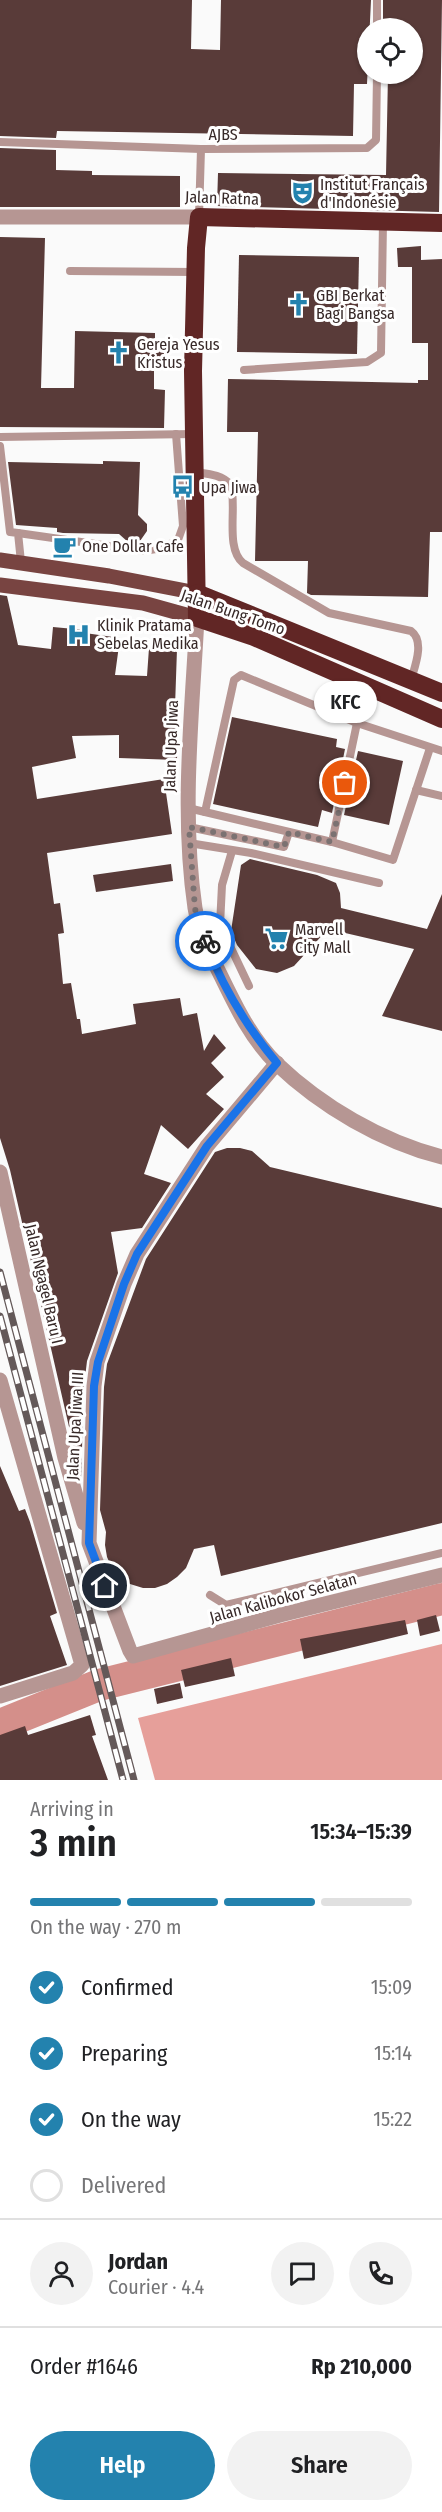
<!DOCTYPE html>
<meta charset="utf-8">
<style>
body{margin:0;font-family:"Fira Sans Condensed",sans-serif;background:#f2f2f2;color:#202124;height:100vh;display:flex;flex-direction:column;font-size:22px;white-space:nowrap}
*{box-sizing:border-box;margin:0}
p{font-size:20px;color:#757577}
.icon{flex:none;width:33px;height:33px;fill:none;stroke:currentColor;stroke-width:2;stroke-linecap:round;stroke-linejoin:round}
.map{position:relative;height:1780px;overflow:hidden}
.details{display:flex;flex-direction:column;background:#fff;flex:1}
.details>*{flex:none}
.tools{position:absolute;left:357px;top:18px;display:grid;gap:12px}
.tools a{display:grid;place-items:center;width:66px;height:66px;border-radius:50%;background:#fff;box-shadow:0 2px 4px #0004;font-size:30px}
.pin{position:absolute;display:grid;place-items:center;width:51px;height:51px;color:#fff;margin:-26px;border:3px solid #fff;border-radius:50%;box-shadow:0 2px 6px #0007}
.courier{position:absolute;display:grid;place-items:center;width:60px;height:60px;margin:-30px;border:4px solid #1a73e8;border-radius:50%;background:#fff;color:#222;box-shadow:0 2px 8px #0007}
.bubble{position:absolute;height:42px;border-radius:21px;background:#fff;box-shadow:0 2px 4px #0004;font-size:20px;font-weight:600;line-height:42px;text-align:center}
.head em{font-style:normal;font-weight:600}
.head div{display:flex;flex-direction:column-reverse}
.head{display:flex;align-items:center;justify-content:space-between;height:102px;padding:0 30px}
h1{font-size:39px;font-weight:600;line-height:45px}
.bar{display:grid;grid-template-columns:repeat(4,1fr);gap:9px 6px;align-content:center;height:72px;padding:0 30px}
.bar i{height:8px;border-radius:4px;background:#e0e0e0}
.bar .on{background:#2382ae}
.bar p{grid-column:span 4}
.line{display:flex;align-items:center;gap:15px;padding:0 30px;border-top:2px solid #e0e0e0}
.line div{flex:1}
.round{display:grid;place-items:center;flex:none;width:63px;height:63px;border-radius:32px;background:#f2f2f2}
ol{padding:0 30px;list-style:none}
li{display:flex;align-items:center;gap:18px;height:66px}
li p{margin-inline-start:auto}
li .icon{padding:6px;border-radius:50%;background:#2382ae;color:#fff;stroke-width:4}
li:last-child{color:#757577}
li i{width:33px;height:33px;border:3px solid #e0e0e0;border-radius:50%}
.button{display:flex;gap:12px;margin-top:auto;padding:12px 30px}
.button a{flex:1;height:69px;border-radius:36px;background:#2382ae;color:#fff;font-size:24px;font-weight:600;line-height:69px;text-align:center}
.button a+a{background:#f2f2f2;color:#202124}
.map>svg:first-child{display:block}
</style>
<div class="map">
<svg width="442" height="1780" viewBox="0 0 442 1780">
<rect width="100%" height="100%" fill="#fafafa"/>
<!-- forest -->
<polygon fill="#e69f9a" points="442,1644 442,1780 155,1780 138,1718"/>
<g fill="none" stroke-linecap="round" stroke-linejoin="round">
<!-- river -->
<polyline stroke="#d48f8a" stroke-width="32" points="0,1725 99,1685 442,1599"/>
</g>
<!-- building -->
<g fill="#593b39">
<polygon points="0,0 192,0 191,49 220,50 221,0 371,0 367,84 354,84 353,136 57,131 56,138 0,136"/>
<polygon points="383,0 442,0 439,212 217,206 218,173 386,175 388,74 412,74 412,28 383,28"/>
<polygon points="0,148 56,150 56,170 92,171 92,175 180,176 180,207 0,207"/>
<polygon points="0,237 45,238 41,388 74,388 75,331 155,333 155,345 164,345 164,361 154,361 154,389 165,390 164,428 0,427"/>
<polygon points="421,246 421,260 442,259 442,532 430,532 428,597 311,595 307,593 308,561 255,561 258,432 227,432 228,379 418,383 418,380 428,380 428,343 412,343 412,267 398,267 397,248"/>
<polygon points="239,255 359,257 357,354 237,352"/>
<polygon points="103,461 140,462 138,515 147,524 147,531 140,541 128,542 119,534 63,533 57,532 57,528 16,525 8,462 103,464"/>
<polygon points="0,595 7,596 18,645 51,649 53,627 85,630 85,633 120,638 115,675 147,676 149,648 177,649 175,707 178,708 177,760 119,758 119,735 72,736 76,758 32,767 37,799 164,779 172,834 47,853 54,904 60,903 64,933 58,934 63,984 71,983 77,1019 80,1019 82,1034 136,1024 133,1004 180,998 183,1016 197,1013 204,1051 214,1034 226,1048 211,1063 224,1077 206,1094 224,1109 188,1149 161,1125 144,1174 171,1183 142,1228 111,1232 118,1273 87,1361 84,1386 81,1479 10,1170 0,1138"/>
<polygon points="232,717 337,739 336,747 345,749 332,813 322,810 318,827 213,804"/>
<polygon points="358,751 403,761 389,825 344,815"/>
<polygon points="250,859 317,875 336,883 340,893 341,908 427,929 442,894 442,1031 382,1016 414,949 328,929 294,966 277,973 256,969 237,945 231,931 241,865"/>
<polygon points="171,864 173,881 96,892 93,875"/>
<polygon points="227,1148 240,1148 252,1151 270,1167 442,1208 442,1523 221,1576 214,1545 194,1549 186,1568 177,1577 167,1584 155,1588 143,1588 130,1584 120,1578 112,1568 107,1557 105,1545 106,1532 100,1510 104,1387 107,1364 146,1259 215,1152"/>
<polygon points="0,1466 19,1511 25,1509 30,1522 57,1613 50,1616 67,1665 0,1686"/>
<polygon points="436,1615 440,1631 420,1636 417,1620"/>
<polygon points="405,1620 408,1634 304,1659 300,1639"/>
<polygon points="231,1658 235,1676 185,1687 181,1670"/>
<polygon points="180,1683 183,1698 157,1704 154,1689"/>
<polygon points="90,1715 96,1735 92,1736 108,1780 0,1780 0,1735 25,1726 28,1735"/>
</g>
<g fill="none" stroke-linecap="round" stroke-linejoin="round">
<!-- lane -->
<g stroke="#b69693" stroke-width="8">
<polyline points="377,28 377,0"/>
<polyline points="0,142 201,149 367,148 376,140 377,74"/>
<polyline points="199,217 201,149"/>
<polyline points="70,271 195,272"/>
<polyline points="244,370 367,362 381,353 383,222"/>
<polyline points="0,437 193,434"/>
<polyline points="0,446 10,532 18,533 21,562"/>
<path d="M194,472C208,474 221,474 231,485C237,508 225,548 243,563L329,613L411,631C425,641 415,666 411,680"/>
<polyline points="18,533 144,551 162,548 178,540 183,526 176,434"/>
<polyline points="416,790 442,796"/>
<polyline points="188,808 332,842 393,860 430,748"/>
<polyline points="205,812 234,680 241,675 357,723 442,751"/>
<polyline points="189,827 284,847 289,832"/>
<polyline points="332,842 357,723"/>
<polyline points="189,843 251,853 379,883"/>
<polyline points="232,851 222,885 220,925 249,986"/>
<polyline points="210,1595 226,1605 442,1553"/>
</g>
<!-- street -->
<g stroke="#b69693" stroke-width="15">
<polyline points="0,217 199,217"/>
<path d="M197,618C192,714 181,813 195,908C199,932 210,954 221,976C236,1007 252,1040 277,1064C321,1106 382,1142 442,1157"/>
<polyline points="277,1063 207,1146 137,1254 124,1284 97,1362 94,1386 89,1543 130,1651 133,1656 280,1615 442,1575"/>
<polyline points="0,1172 65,1458 84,1523"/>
<polyline points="0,1380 82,1665 73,1673 0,1696"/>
</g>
<!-- primary -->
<g stroke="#784441" stroke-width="15">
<polyline points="0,560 109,576 197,593"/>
<polyline points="0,585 143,603 197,618"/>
</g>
<!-- highway -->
<g stroke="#612625" stroke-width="18">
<polyline points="442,223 199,217 196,248 193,371 197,618 254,637 442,719"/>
<polyline points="197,593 442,693"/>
</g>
<defs>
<g id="rail">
<polyline points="0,1272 134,1780"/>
<polyline points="0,1316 123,1780"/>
</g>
</defs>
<!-- rail casing -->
<use href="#rail" stroke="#645959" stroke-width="7"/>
<!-- rail -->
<use href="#rail" stroke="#fff" stroke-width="4.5" stroke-dasharray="14" stroke-linecap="butt"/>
</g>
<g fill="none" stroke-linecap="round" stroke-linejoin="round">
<!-- done -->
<polyline stroke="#7b7272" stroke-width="6" stroke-dasharray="0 10.8" points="205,941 195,909 189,827 284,847 289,832 332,842 345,783"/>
<!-- route -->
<path stroke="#1a73e8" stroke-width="8" d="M105,1586L89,1543L94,1386L98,1362L124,1284L137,1254L207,1146L277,1063C246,1026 222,986 205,941"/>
</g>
<!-- icons -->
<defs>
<symbol id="theatre-bare" viewBox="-9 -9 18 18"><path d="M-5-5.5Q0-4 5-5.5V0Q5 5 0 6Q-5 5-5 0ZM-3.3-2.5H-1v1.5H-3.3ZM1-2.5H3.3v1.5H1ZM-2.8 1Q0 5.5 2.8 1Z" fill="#2382ae" stroke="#fff" stroke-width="2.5" paint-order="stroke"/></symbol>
<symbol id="church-bare" viewBox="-9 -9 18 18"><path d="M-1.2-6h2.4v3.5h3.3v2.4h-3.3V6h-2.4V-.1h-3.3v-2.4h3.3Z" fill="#2382ae" stroke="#fff" stroke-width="2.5" paint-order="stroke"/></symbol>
<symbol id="bus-bare" viewBox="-9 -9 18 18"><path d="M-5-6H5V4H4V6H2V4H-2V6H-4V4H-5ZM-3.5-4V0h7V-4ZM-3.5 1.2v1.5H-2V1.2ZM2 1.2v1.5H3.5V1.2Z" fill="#2382ae" stroke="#fff" stroke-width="2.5" paint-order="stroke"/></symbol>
<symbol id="cafe-bare" viewBox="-9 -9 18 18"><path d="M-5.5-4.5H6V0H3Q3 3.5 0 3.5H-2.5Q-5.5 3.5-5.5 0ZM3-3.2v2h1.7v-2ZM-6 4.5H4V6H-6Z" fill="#2382ae" stroke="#fff" stroke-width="2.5" paint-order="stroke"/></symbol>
<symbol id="hospital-bare" viewBox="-9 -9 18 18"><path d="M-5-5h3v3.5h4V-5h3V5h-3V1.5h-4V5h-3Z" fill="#2382ae" stroke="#fff" stroke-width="2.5" paint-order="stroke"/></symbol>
<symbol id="supermarket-bare" viewBox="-9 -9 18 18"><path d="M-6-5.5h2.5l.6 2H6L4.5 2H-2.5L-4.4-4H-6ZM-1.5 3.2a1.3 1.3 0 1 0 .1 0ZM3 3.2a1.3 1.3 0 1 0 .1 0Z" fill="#2382ae" stroke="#fff" stroke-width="2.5" paint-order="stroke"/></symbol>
</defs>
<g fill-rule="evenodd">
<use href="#theatre-bare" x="286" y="176" width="33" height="33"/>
<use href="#church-bare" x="282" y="288" width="33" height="33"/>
<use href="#church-bare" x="102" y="336" width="33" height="33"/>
<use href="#bus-bare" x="166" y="470" width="33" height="33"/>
<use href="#cafe-bare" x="48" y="530" width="33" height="33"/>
<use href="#hospital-bare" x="62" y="618" width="33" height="33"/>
<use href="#supermarket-bare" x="260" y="922" width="33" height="33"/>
</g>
<g text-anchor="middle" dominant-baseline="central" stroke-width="6" stroke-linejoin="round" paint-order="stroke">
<!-- street labels -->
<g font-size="16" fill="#372928" stroke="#fff">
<text x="223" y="134">AJBS</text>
<text transform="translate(222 198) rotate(2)">Jalan Ratna</text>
<text transform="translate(233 612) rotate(19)">Jalan Bung Tomo</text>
<text transform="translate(171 746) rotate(-88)">Jalan Upa Jiwa</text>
<text transform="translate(44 1284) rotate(77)">Jalan Ngagel Baru I</text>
<text transform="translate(75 1426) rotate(-87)">Jalan Upa Jiwa III</text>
<text transform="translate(283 1598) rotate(-15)">Jalan Kalibokor Selatan</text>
</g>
<!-- poi labels -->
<g font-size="16" fill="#372928" stroke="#fff" text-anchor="start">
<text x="320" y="184">Institut Français<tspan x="320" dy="18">d'Indonésie</tspan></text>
<text x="316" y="295">GBI Berkat<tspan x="316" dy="18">Bagi Bangsa</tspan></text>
<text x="137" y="344">Gereja Yesus<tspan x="137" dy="18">Kristus</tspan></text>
<text x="201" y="487">Upa Jiwa</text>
<text x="82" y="546">One Dollar Cafe</text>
<text x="97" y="625">Klinik Pratama<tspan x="97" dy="18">Sebelas Medika</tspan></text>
<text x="295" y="929">Marvell<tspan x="295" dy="18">City Mall</tspan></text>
</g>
</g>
</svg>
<div class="tools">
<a><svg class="icon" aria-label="locate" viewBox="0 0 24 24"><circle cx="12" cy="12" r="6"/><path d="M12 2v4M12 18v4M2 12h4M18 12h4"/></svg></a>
</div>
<div class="pin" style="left:345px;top:783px;background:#ea580c"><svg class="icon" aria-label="bag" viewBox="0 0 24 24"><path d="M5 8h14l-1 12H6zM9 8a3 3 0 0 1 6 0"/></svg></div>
<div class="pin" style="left:105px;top:1586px;background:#1f2937"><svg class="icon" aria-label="home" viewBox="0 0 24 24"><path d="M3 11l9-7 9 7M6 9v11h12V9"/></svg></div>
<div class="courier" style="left:205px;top:941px"><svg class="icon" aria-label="bike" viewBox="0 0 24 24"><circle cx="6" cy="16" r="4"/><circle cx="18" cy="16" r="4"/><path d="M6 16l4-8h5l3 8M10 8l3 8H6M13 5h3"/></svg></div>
<div class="bubble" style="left:314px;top:681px;width:63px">KFC</div>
</div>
<section class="details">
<div class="head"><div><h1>3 min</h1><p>Arriving in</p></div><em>15:34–15:39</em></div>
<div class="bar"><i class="on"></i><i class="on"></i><i class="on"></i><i></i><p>On the way · 270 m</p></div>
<ol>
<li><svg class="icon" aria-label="check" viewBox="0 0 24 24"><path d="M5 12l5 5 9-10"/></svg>Confirmed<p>15:09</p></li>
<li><svg class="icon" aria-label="check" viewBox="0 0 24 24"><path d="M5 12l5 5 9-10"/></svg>Preparing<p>15:14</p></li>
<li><svg class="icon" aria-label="check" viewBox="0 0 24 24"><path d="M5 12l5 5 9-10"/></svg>On the way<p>15:22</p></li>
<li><i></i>Delivered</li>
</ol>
<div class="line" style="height:108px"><a class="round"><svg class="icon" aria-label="person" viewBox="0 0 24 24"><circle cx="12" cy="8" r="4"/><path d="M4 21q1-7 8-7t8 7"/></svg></a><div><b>Jordan</b><p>Courier · 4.4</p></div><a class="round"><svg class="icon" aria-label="chat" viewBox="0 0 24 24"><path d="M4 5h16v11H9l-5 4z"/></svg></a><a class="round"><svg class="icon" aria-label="phone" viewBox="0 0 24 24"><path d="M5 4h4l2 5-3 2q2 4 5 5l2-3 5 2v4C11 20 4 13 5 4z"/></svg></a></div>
<div class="line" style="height:78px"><div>Order #1646</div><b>Rp 210,000</b></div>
<div class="button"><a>Help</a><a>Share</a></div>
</section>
